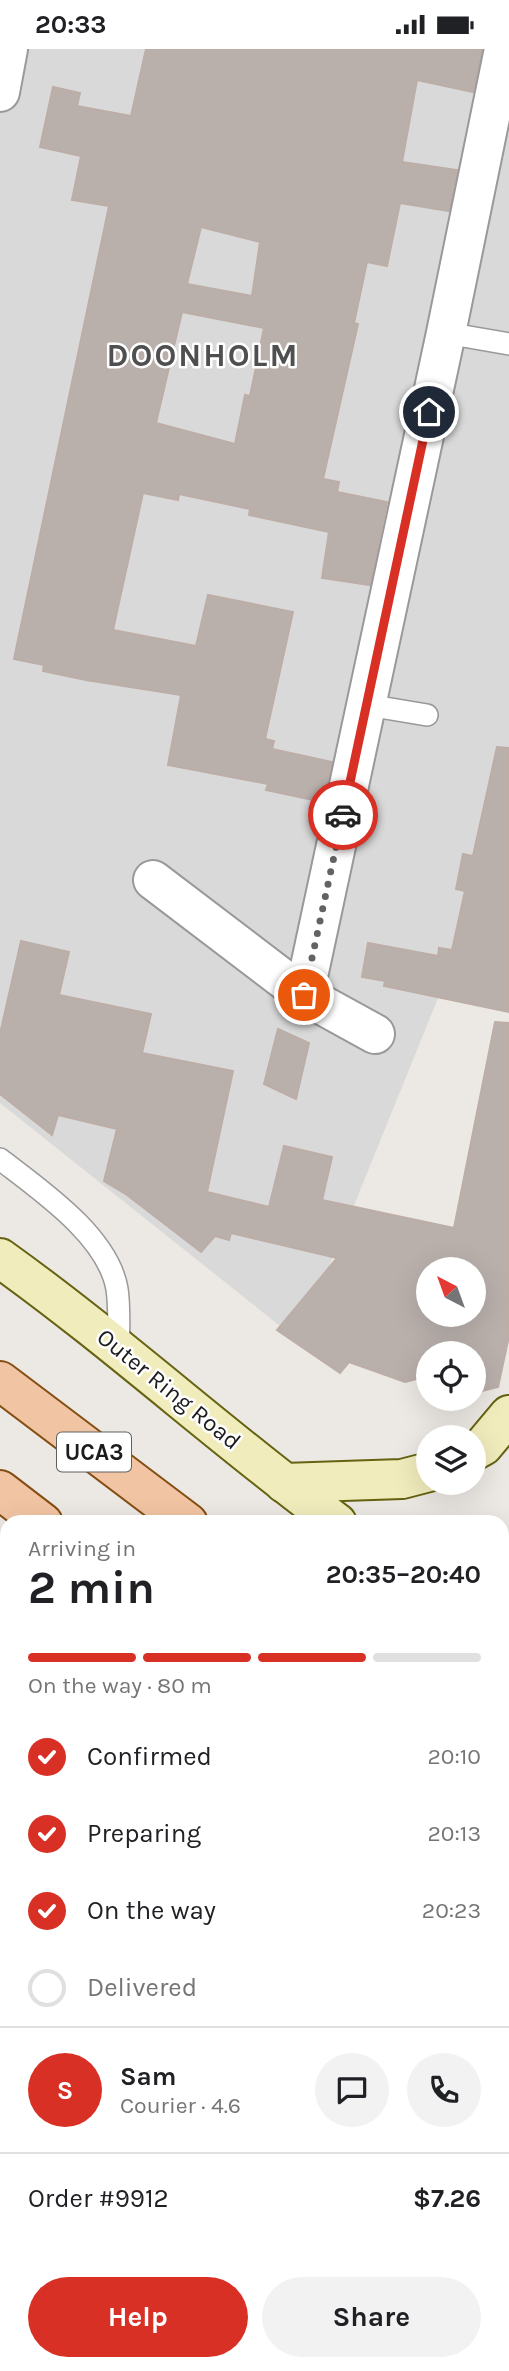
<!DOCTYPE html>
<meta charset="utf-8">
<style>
body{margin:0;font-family:Karla,sans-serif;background:#f2f2f2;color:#202124;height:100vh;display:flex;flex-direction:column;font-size:26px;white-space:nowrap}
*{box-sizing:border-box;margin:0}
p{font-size:23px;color:#757577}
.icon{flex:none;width:38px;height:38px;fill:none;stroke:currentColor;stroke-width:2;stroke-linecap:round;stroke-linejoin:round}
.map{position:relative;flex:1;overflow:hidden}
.drawer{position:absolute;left:0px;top:1466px;width:509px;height:856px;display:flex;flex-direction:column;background:#fff;border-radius:21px 21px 0 0;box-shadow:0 7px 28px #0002}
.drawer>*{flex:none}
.needle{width:46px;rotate:319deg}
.buttons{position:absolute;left:416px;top:1208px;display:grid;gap:14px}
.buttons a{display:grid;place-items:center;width:70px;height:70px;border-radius:50%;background:#fff;box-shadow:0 7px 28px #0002;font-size:35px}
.pin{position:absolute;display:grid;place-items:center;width:60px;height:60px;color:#fff;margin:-30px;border:4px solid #fff;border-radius:50%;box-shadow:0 2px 7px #0007}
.courier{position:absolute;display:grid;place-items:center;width:70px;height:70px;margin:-35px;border:5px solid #d93025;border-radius:50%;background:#fff;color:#222;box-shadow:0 2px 9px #0007}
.overview em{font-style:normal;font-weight:700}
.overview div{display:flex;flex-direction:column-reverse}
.overview{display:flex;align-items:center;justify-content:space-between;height:119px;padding:0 28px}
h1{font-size:46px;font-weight:700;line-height:52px}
.bar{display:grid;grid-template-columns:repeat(4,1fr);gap:10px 7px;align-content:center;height:84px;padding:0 28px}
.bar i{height:9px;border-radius:5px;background:#e0e0e0}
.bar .current{background:#d93025}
.bar p{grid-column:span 4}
.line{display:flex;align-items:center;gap:18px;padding:0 28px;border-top:2px solid #e0e0e0}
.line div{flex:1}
.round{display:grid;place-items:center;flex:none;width:74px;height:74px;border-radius:37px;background:#f2f2f2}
ol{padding:0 28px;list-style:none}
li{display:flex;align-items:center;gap:21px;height:77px}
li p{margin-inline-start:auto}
li .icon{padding:7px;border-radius:50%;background:#d93025;color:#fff;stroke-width:4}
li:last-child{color:#757577}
li i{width:38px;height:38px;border:4px solid #e0e0e0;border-radius:50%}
.cta{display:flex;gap:14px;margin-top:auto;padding:14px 28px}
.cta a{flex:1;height:80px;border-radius:42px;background:#d93025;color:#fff;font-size:28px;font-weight:700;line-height:80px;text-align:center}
.cta a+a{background:#f2f2f2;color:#202124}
.status{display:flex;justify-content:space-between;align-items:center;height:49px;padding:0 35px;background:#fff;direction:ltr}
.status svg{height:19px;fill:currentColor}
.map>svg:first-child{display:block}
</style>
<div class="status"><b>20:33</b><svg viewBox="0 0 49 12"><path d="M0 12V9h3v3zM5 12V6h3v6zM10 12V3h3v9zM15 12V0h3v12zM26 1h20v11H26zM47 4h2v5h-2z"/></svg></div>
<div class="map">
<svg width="509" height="2322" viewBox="0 0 509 2322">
<rect width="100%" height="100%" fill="#ece8e3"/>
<!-- residential -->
<polygon fill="#dad9d9" points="0,0 509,0 509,774 299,1292 0,1054"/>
<!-- industrial -->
<polygon fill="#e5d5e4" points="502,1883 509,1888 509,2322 420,2322 416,2315 502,2315"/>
<!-- building -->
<g fill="#b9b0ac" stroke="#bcada7" stroke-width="2" fill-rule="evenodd">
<path d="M146,0H482L473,43L417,31L402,113L457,121L449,162L400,154L387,217L367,213L354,274L358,275L323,430L339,433L337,443L387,453L370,536L322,529L329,483L249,466L250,460L179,445L178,451L143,444L113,581L196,597L208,546L293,563L265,690L274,692L272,700L332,713L323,753L266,741L268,735L168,716L181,646L86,631L43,622L44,616L14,610L109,157L72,151L81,107L40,98L53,38L80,44L77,57L131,67ZM201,178L260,193L252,247L187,235ZM182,263L264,279L250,347L245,346L235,395L156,374Z"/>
<polygon points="497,698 509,699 509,963 384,937 385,932 362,928 368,894 438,907 439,899 452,901 465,842 456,840 463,805 473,807"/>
<path d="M21,892L69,903L59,946L151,965L142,1004L233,1022L207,1143L269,1158L284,1097L332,1108L322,1151L454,1179L495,973L509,974V1287L498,1338L474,1344V1304H429V1327L405,1333L349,1313L340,1324L277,1281L337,1209L231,1184L229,1191L215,1187L201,1203L127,1146L104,1132L117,1080L58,1066L52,1086L0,1045V985ZM429,1220H474V1265H429Z"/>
<polygon points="278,980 309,994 296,1050 264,1035"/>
</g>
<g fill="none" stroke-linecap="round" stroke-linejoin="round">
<defs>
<g id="lane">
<polyline points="446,284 509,295"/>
<polyline points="367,656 427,666"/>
<path d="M0,1110C40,1141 108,1187 117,1240C120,1259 118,1280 119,1300"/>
</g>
<g id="street">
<polyline points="0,43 8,0"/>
<polyline points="153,831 304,946 375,985"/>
<polyline points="304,946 446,284 504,0"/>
</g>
<g id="secondary">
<path d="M0,1209C116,1292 222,1389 337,1474"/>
<polyline points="474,1402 483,1397 509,1366"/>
<polyline points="284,1434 402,1430 429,1423"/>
<polyline points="0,1510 7,1515"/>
<polyline points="502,1594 509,1599"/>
<polyline points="502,1844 509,1849"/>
</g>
<g id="primary">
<polyline points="0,1332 188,1474"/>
<polyline points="0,1441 43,1474"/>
<polyline points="502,1704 509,1709"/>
<polyline points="502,1806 509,1811"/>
</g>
</defs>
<!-- lane casing -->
<use href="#lane" stroke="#999" stroke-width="24"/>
<!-- street casing -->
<use href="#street" stroke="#999" stroke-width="42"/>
<!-- secondary casing -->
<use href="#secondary" stroke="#656211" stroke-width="42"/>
<!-- primary casing -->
<use href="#primary" stroke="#844d11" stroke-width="42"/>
<!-- path -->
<polyline stroke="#e9777c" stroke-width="4.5" stroke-dasharray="3.5 3.5" stroke-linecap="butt" points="227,2322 235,2315"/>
<!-- lane -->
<use href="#lane" stroke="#fff" stroke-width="21"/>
<!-- street -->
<use href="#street" stroke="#fff" stroke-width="38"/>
<!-- secondary -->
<use href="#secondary" stroke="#f1ecbc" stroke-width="38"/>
<!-- primary -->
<use href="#primary" stroke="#f1c4a3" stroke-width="38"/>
<!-- rail -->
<g stroke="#6a6a6a" stroke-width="5" stroke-dasharray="14 14" stroke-linecap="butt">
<polyline points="0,1718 7,1725"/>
<polyline points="0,1743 7,1749"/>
<polyline points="502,2199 509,2206"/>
<polyline points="494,2315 498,2322"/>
</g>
</g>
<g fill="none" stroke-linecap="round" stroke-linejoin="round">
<!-- done -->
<polyline stroke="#656362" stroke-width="7" stroke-dasharray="0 12.6" points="304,946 343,766"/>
<!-- route -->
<polyline stroke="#d93025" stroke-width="9" points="343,766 429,363"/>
</g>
<g text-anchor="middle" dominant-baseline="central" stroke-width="5" stroke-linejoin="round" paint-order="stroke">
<!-- shield labels -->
<rect fill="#fff" stroke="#606060" stroke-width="2" x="57" y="1383.5" width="74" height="39" rx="5"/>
<g font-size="23" font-weight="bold" fill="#1c1c1c">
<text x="94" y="1403">UCA3</text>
</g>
<!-- street labels -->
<g font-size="24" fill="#1c1c1c" stroke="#fff">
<text transform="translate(169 1340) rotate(39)">Outer Ring Road</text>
</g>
<!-- district labels -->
<g font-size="32" font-weight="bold" letter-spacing="2" fill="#4f4f4f" stroke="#fff">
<text x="203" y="306">DOONHOLM</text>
</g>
</g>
</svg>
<div class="buttons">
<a><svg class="needle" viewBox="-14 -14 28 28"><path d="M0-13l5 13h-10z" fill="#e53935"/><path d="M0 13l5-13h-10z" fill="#757577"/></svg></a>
<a><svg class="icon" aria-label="locate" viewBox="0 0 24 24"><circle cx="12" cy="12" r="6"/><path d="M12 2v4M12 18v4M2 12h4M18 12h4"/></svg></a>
<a><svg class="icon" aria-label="layers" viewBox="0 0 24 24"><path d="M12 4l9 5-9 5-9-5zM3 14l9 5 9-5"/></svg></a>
</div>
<div class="pin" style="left:304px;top:946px;background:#ea580c"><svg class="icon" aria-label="bag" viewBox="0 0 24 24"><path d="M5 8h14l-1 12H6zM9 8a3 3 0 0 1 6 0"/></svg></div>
<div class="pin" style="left:429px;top:363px;background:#1f2937"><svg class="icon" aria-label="home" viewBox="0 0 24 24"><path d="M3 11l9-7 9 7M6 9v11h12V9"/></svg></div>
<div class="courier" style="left:343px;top:766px"><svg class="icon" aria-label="car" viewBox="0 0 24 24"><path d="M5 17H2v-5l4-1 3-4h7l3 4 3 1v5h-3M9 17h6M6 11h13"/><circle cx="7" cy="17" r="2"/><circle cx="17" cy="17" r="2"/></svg></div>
<section class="drawer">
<div class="overview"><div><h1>2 min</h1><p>Arriving in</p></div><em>20:35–20:40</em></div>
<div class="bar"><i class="current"></i><i class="current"></i><i class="current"></i><i></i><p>On the way · 80 m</p></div>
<ol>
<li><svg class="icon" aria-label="check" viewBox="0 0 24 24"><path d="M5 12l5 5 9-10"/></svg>Confirmed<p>20:10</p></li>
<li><svg class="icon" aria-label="check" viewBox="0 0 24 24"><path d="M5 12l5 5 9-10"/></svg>Preparing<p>20:13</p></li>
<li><svg class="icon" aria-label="check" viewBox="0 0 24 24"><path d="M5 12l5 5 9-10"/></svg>On the way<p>20:23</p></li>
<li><i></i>Delivered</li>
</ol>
<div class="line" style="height:126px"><b class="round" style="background:#d93025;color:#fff">S</b><div><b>Sam</b><p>Courier · 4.6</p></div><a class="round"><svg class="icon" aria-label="chat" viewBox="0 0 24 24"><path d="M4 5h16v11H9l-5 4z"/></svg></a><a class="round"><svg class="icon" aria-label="phone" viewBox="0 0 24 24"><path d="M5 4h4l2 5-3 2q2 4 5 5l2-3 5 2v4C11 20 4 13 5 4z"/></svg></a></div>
<div class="line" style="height:91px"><div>Order #9912</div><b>$7.26</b></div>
<div class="cta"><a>Help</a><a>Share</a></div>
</section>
</div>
